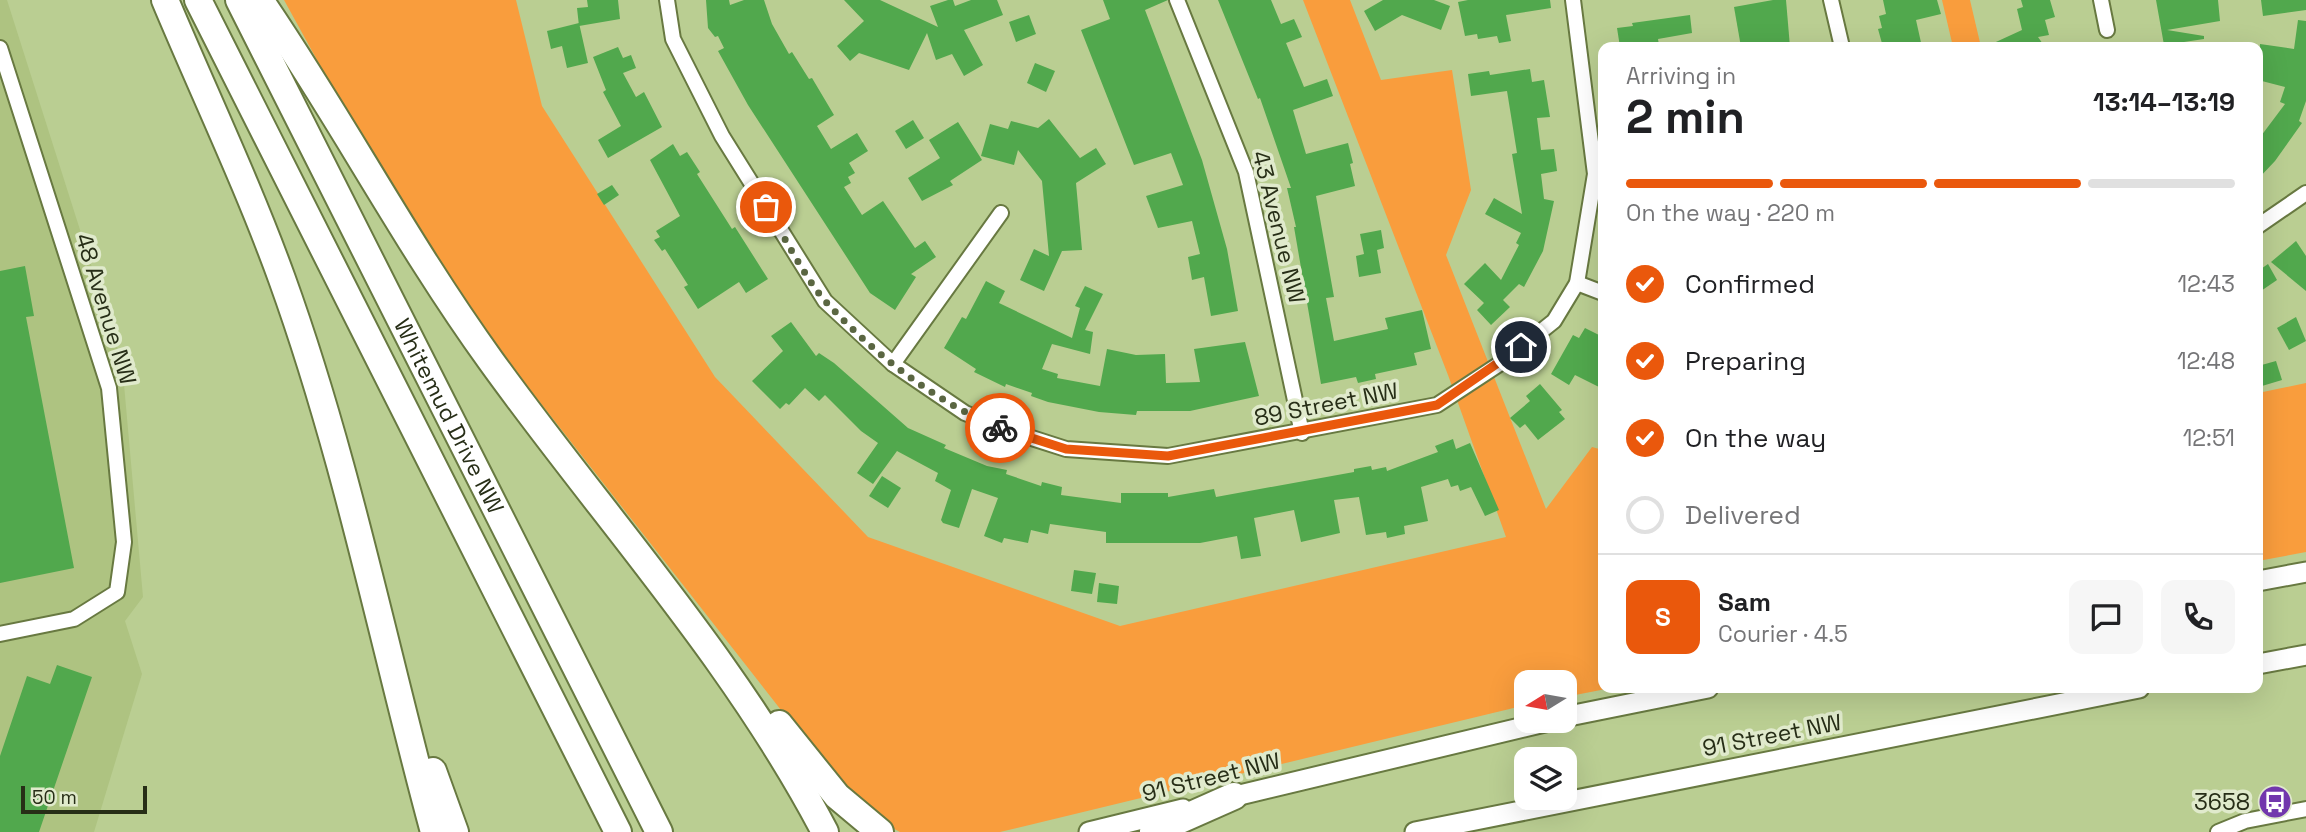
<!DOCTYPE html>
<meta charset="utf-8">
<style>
body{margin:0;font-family:"Space Grotesk",sans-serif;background:#f6f6f6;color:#202124;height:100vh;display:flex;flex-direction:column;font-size:26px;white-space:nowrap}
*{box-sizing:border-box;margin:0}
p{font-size:23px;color:#757577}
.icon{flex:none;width:38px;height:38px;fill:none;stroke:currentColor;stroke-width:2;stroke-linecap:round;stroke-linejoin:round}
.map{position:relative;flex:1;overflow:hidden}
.side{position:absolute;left:1598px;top:42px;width:665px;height:651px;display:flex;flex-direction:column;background:#fff;border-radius:14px;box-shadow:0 7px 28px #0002}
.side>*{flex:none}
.needle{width:46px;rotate:259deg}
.fabs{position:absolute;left:1514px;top:670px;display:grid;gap:14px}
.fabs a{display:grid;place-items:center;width:63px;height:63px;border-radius:14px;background:#fff;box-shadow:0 7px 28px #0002;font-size:35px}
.scale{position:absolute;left:21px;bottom:18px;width:126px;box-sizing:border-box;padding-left:7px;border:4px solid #272e17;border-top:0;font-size:19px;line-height:24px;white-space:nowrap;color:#272e17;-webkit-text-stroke:5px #e0eacc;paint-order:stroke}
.pin{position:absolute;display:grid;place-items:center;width:60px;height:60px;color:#fff;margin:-30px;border:4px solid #fff;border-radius:50%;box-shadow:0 2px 7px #0007}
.courier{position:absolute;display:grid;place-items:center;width:70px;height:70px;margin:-35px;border:5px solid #ea580c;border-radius:50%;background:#fff;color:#222;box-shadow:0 2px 9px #0007}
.headline em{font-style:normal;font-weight:700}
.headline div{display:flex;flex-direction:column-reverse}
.headline{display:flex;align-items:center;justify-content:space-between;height:119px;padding:0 28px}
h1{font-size:46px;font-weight:700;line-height:52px}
.bar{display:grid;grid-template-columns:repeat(4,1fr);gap:10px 7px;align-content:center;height:84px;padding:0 28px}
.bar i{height:9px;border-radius:5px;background:#e0e0e0}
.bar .current{background:#ea580c}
.bar p{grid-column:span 4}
.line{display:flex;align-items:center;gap:18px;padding:0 28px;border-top:2px solid #e0e0e0}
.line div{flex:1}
.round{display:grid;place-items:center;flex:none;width:74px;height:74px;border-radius:14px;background:#f6f6f6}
ol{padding:0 28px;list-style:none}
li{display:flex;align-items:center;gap:21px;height:77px}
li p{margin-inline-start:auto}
li .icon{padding:7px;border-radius:50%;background:#ea580c;color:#fff;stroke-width:4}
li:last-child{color:#757577}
li i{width:38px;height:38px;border:4px solid #e0e0e0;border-radius:50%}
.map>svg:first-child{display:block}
</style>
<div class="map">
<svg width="2306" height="832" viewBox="0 0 2306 832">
<rect width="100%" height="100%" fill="#bace92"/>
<!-- built -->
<polygon fill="#aec381" points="0,0 7,0 122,362 143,597 125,621 142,674 94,832 0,832"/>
<!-- green -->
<g fill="#f99d3d">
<polygon points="284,0 516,0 542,106 715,377 868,537 1120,626 1506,537 1448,375 1303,0 1350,0 1381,80 1452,70 1471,190 1446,255 1546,509 1592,447 1603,450 1603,688 1611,688 1565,697 1564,682 1526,682 1526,705 1000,832 900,832 868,815 788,719 503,355 445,272 344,109"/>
<polygon points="1942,0 1970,0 1981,47 1953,47"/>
<polygon points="2306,383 2306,552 2258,561 2258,393"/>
</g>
<!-- building -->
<g fill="#51a84d">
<polygon points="587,0 618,0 620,19 579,26 577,8 588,7"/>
<polygon points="706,0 729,0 730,5 744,0 764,0 772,24 789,54 792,52 809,79 812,78 834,115 817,126 831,149 857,133 868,151 849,163 855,173 848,177 851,183 844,187 862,215 883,201 915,248 925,241 936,257 911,274 916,277 895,310 870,293 748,105 718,51 724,48 718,36 715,37 708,28"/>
<polygon points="844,0 880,0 938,27 930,6 948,0 953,0 955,6 971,0 997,0 1003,15 964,30 983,65 964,76 952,54 936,60 927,33 909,70 859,53 850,61 837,46 864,21"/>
<polygon points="1103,0 1168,0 1145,10 1202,160 1227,249 1238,311 1211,316 1204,277 1192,280 1188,257 1200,254 1192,221 1158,228 1146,196 1183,185 1171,153 1134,165 1081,30 1110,19"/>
<polygon points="1218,0 1271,0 1281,24 1294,19 1302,37 1286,43 1304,87 1327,79 1333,96 1293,110 1306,154 1348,143 1353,163 1350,164 1355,186 1316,196 1334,297 1326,298 1334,341 1388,329 1385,318 1422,310 1431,349 1414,353 1417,365 1375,374 1376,379 1358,383 1356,377 1321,384 1294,227 1296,227 1287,188 1291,188 1260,98 1258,99"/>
<polygon points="1383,0 1434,0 1450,6 1441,30 1402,15 1375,31 1364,11"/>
<polygon points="1468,0 1550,0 1551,8 1506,15 1511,41 1499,43 1497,36 1478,39 1477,34 1465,36 1458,2"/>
<polygon points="1773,0 1786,0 1790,47 1741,47 1734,7"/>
<polygon points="1883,0 1937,0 1941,14 1916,20 1922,47 1883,47 1878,29 1882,28 1879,16 1886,14"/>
<polygon points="2021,0 2050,0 2055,17 2045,20 2049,35 2038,37 2045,47 1985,47 2022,30 2017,9 2023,7"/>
<polygon points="2156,0 2218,0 2220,21 2167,30 2204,36 2204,39 2164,45"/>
<polygon points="2261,0 2306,0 2306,10 2263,16"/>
<polygon points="1029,15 1036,34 1016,42 1009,22"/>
<polygon points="1690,15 1692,33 1658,39 1659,45 1620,47 1617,28 1633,26 1632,23"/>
<polygon points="2298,20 2306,21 2306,101 2299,121 2302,123 2275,161 2258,179 2258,140 2285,104 2280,102 2285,87 2258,80 2260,44 2294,49"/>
<polygon points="579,23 588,63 567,68 562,46 551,49 547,31"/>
<polygon points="618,47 623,58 631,55 636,68 623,73 636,97 644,92 662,127 608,158 598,140 621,126 603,92 606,90 593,57"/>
<polygon points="1035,63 1055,71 1046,92 1027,83"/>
<polygon points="1530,69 1532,82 1544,80 1550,117 1537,118 1541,150 1554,149 1557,171 1541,174 1544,199 1554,201 1543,251 1524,287 1519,284 1503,300 1510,307 1491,325 1477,310 1484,303 1464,284 1485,263 1501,280 1519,245 1516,243 1521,233 1485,214 1494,198 1522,214 1512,154 1517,153 1507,91 1471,96 1468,74 1489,71 1490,75"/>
<polygon points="1049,119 1080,158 1096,148 1106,164 1076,183 1082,250 1062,251 1044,291 1020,280 1034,249 1049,256 1042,181 1018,150 1014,165 981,156 990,124 1008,129 1011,121 1038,128"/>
<polygon points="913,120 924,138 906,149 895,131"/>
<polygon points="958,122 982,160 950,181 953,185 922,201 908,178 940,158 929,140"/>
<polygon points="673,144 680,156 687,152 700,172 697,174 732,229 735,227 768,279 746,293 739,282 698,309 684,287 688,285 665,249 662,251 654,240 660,237 656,231 680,216 650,160"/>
<polygon points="612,185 619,195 604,205 597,194"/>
<polygon points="1381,230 1384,248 1377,250 1381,273 1359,277 1356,256 1364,254 1360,234"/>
<polygon points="2296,241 2306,256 2306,291 2271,262"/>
<polygon points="2268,264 2277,280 2258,293 2258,271"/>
<polygon points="25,266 34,316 26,317 74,568 0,583 0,271"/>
<polygon points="986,281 1005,291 999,303 1072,338 1080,308 1075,306 1085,286 1103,294 1085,330 1093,332 1090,354 1052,344 1042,369 1058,374 1057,378 1100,386 1107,349 1136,355 1165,354 1166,383 1200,382 1194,349 1245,342 1259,396 1190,411 1137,411 1136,415 1099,412 1048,402 1031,396 1032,393 1006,384 1005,387 974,372 976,369 944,348 962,317 966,319"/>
<polygon points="2296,317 2306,341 2289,350 2277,328"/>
<polygon points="791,322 816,356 819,353 834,363 908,428 946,445 944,448 987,466 1007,470 1006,474 1041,486 1042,482 1062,487 1061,495 1121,503 1121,493 1168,493 1168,497 1214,489 1216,497 1354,472 1354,469 1371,466 1372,470 1386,467 1387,471 1438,452 1435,446 1453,439 1456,449 1470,443 1499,510 1485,516 1471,487 1460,491 1458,485 1451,487 1448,479 1421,487 1428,521 1404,526 1405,534 1387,538 1386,532 1366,535 1359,497 1334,500 1340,533 1301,542 1294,510 1254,518 1261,556 1241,559 1237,536 1200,543 1106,543 1106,532 1050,524 1048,534 1031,530 1028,543 1004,538 1002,543 984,536 998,498 972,489 959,528 943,523 941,520 951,490 935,481 938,473 897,451 873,484 857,473 878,443 861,431 825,395 819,401 805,388 789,405 786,403 780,409 752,381 783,351 771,336"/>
<polygon points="1585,328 1603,337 1603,389 1575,375 1569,385 1551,374 1573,335 1579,338"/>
<polygon points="2276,361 2282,380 2262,386 2258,366"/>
<polygon points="1540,384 1562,410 1559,412 1565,419 1538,440 1525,424 1520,428 1510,418 1530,401 1526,396"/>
<polygon points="882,476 901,488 888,508 869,496"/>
<polygon points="1074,570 1096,573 1092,594 1071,591"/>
<polygon points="1099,583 1119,586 1117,604 1097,602"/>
<polygon points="57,665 92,677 39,832 0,832 0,756 27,676 50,684"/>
</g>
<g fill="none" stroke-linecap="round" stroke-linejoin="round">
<defs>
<g id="street">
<polyline points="667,0 673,39 722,136 825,301 893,364 965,413 1010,431 1066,449 1168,456 1437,405 1504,361 1554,321 1577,283 1595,174 1573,0"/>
<polyline points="1177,0 1246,172 1302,433"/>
<polyline points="1831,0 1842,47"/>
<polyline points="2101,0 2107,30"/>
<polyline points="0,48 109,388 124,542 117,592 74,619 0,634"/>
<polyline points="2258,226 2306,193"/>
<polyline points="1577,283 1603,293"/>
<polyline points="893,364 1001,213"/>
<polyline points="2218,832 2245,821 2306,809"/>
</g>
<g id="secondary">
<polyline points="2258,581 2306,572"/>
<polyline points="2258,664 2306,655"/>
<polyline points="1564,717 1708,688"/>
<polyline points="1223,799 1549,721"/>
<polyline points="1089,832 1183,809"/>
<polyline points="1415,832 2139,688"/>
</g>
<g id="highway">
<path d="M165,0C204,93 248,185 282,279C347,459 384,648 434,832"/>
<polyline points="198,0 618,832"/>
<path id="s1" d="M239,0L659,832"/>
<path d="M260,0C341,118 407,245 491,361C604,518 735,660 825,832"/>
<polyline points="779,724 837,796 880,832"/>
<polyline points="433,771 455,832"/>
<polyline points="1153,832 1234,796"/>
</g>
</defs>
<!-- street casing -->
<use href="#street" stroke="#687941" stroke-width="18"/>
<!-- secondary casing -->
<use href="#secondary" stroke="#687941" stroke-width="23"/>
<!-- highway casing -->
<use href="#highway" stroke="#687941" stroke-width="30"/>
<!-- street -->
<use href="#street" stroke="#fff" stroke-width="14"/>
<!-- secondary -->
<use href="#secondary" stroke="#fff" stroke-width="19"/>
<!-- highway -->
<use href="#highway" stroke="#fff" stroke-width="26"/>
</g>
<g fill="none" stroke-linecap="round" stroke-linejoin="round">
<!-- done -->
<path stroke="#5a6642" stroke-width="7" stroke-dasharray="0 12.6" d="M766,207C784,235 805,279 827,303C874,354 935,402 1000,428"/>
<!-- route -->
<polyline stroke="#ea580c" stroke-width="9" points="1000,428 1066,449 1168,456 1437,405 1521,347"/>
</g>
<!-- icons -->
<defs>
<symbol id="bus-disc" viewBox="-11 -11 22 22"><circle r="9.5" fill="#7237ad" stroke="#e0eacc"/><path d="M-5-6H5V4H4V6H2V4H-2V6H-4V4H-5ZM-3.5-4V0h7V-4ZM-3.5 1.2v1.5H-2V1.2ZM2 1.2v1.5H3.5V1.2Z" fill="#fff"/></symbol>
</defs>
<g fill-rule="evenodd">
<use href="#bus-disc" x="2256" y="783" width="38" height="38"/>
</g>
<g text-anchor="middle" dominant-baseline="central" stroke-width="7" stroke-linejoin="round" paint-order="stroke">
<!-- street labels -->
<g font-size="23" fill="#272e17" stroke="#e0eacc">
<text transform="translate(1279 227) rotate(76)">43 Avenue NW</text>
<text transform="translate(106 309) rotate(73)">48 Avenue NW</text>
<text transform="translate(1326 404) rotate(-11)">89 Street NW</text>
<text stroke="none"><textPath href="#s1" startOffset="466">Whitemud Drive NW</textPath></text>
<text transform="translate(1772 735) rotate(-11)">91 Street NW</text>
<text transform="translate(1211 777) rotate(-14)">91 Street NW</text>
</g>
<!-- poi labels -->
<g font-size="23" fill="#272e17" stroke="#e0eacc" text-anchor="end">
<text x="2250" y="802">3658</text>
</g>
</g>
</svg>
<div class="fabs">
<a><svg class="needle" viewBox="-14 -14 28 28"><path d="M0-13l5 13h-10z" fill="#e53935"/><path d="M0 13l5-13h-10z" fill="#757577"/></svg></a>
<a><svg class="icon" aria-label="layers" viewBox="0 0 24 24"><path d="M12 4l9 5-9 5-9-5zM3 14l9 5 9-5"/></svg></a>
</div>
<div class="scale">50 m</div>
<div class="pin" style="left:766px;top:207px;background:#ea580c"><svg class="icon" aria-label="bag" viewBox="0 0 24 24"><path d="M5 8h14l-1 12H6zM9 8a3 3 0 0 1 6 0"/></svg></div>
<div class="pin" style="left:1521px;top:347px;background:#1f2937"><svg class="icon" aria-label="home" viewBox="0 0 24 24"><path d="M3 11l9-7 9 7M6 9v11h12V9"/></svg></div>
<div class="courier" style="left:1000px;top:428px"><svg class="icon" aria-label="bike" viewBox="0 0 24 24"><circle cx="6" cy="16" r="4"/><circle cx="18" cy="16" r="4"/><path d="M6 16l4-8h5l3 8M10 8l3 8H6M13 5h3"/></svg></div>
<section class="side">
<div class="headline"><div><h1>2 min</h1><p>Arriving in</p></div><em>13:14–13:19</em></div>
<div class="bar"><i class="current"></i><i class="current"></i><i class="current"></i><i></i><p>On the way · 220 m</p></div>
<ol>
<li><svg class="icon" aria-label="check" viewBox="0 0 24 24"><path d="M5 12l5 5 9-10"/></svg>Confirmed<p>12:43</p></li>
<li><svg class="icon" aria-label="check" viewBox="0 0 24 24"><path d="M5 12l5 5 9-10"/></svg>Preparing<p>12:48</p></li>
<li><svg class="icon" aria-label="check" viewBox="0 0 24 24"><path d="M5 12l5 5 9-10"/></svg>On the way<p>12:51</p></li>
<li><i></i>Delivered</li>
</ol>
<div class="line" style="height:126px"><b class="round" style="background:#ea580c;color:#fff">S</b><div><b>Sam</b><p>Courier · 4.5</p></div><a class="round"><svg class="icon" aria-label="chat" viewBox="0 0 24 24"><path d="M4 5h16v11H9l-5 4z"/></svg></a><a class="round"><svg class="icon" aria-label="phone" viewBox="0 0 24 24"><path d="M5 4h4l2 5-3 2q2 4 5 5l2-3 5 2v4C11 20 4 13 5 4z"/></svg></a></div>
</section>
</div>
